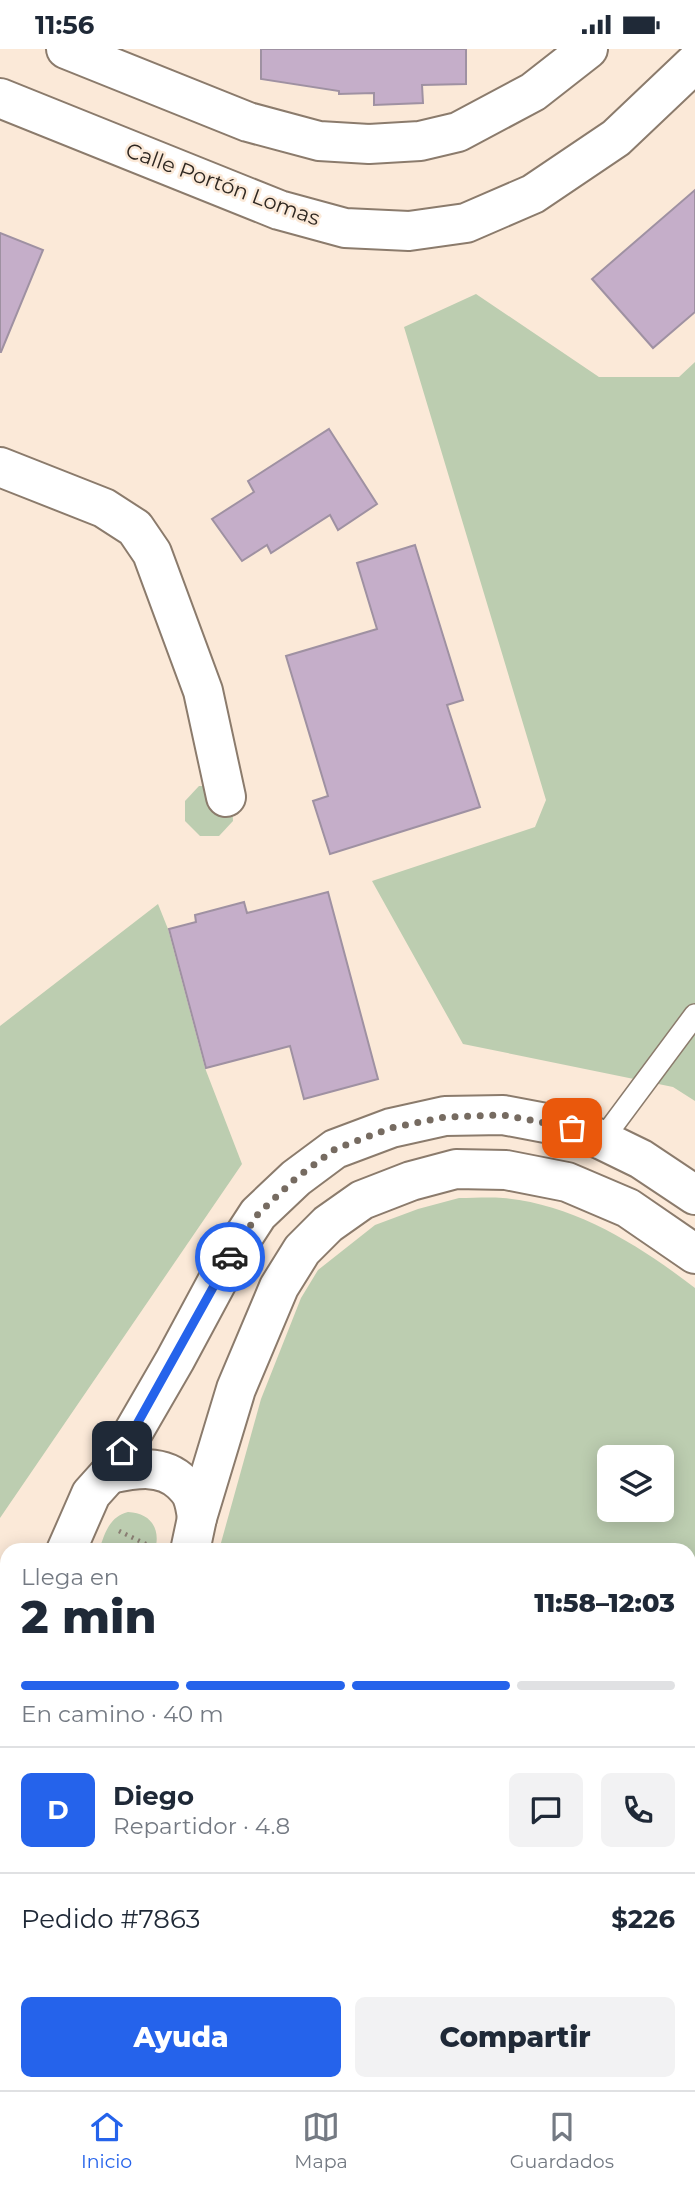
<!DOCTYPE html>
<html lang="es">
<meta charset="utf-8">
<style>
body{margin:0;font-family:Montserrat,sans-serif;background:#f2f2f3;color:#1f2937;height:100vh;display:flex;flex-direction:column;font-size:26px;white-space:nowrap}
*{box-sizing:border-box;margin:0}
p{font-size:23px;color:#747a83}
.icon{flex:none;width:38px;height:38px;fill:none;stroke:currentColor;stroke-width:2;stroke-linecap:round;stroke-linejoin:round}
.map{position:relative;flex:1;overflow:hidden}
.side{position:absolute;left:0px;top:1494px;width:696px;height:548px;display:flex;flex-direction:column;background:#fff;border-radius:21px 21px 0 0;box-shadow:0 4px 18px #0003}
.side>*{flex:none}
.fabs{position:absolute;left:597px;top:1396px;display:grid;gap:14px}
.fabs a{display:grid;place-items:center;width:77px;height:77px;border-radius:10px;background:#fff;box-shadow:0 4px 18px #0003;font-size:35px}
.pin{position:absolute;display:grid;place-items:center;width:60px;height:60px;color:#fff;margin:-30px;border-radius:14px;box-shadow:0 4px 10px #0006}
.courier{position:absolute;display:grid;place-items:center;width:70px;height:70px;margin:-35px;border:5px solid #2563eb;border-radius:50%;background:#fff;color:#222;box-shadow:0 2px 9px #0007}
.headline em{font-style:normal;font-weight:800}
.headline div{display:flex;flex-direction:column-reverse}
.headline{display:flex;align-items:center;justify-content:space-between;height:119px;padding:0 21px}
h1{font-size:46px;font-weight:800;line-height:52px}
.bar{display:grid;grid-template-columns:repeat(4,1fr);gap:10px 7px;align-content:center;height:84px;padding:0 21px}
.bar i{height:9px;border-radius:5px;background:#e0e1e3}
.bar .current{background:#2563eb}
.bar p{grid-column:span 4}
.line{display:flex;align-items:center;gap:18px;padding:0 21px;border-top:2px solid #e0e1e3}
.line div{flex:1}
.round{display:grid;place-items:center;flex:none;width:74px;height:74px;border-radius:10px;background:#f2f2f3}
.cta{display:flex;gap:14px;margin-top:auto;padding:14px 21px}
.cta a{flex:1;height:80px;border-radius:10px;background:#2563eb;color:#fff;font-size:28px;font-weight:800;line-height:80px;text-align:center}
.cta a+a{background:#f2f2f3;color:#1f2937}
.status{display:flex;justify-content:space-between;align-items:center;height:49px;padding:0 35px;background:#fff;direction:ltr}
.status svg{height:19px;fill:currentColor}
.tabs{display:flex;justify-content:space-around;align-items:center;height:98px;border-top:2px solid #e0e1e3;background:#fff;font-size:19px;color:#747a83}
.tabs a{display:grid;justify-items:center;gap:4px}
.tabs .current{color:#2563eb}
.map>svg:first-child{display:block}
</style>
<div class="status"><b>11:56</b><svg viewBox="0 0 49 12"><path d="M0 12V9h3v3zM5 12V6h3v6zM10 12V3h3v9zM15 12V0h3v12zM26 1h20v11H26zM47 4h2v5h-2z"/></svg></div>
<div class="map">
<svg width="695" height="2041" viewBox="0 0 695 2041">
<rect width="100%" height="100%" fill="#fbe9d8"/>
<!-- green -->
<g fill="#bccdb0" fill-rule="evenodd">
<polygon points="476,245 599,328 679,328 695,313 695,1052 673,1038 463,995 372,832 535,778 546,751 404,278"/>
<polygon points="199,737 219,737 232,752 233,772 219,787 200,787 185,772 185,752"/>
<polygon points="158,855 168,880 205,1019 242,1115 0,1469 0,977"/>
<path d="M459,1149C474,1149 488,1148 503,1149C574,1155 639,1196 695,1239V1956L690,1955V1502L219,1501L261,1350L301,1249L318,1221L375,1176L418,1160ZM609,1409H662V1461H609Z"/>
<path d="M128,1463C151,1464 161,1480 155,1501H99C105,1484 109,1468 128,1463Z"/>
<polygon points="7,1748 7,1898 0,1917 0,1766"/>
<polygon points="25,2035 322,2035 321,2041 22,2041"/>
</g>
<!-- building -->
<g fill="#c5aec9" stroke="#9f91a2" stroke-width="2">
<polygon points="261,0 466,0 466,35 422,36 423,54 374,56 374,44 339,45 339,42 261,30"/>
<polygon points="695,141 695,263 653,299 592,230"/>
<polygon points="0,184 43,201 1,303 0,303"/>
<polygon points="329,380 377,455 338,481 330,466 271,504 267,496 242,512 212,470 254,443 248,432"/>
<polygon points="415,496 463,651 447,656 480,758 330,805 313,752 328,747 286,607 377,580 357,514"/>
<polygon points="328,843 378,1030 304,1050 290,997 206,1019 169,880 196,873 195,866 244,853 247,864"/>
</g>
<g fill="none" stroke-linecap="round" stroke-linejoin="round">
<defs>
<polyline id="service" points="602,1091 695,966"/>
<g id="minor">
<polyline points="66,0 248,73 319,92 369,95 420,92 458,83 533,43 588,0"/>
<polyline points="0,49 279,161 345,179 409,182 466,174 533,145 616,89 695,14"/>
<polyline points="0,418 104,459 135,479 152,504 203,642 226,748"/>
<polyline points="0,1608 7,1603"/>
</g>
<g id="secondary">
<path d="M109,1425C134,1420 162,1414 182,1434C186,1438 190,1442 192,1447C195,1454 196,1462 197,1469"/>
<polyline points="66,1502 91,1445 109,1425 175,1311 232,1205 258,1165 296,1129 335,1100 391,1079 445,1067 503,1066 572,1079 602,1091 641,1110 695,1146"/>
<polyline points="190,1502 197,1469 236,1340 279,1238 302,1201 328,1175 362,1151 411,1132 456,1120 506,1121 567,1133 628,1159 695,1205"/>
<polyline points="0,1663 7,1645"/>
<polyline points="690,1977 695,1978"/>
<polyline points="0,1991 7,1970"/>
<polyline points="345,2035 345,2041"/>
</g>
</defs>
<!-- service casing -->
<use href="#service" stroke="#8b7b6c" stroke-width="24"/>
<!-- minor casing -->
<use href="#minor" stroke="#8b7b6c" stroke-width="42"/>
<!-- secondary casing -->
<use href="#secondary" stroke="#8b7b6c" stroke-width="42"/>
<!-- path -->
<polyline stroke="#8b7f74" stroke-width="4.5" stroke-dasharray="2 5" stroke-linecap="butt" points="119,1482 152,1498"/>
<!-- service -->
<use href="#service" stroke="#fff" stroke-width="21"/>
<!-- minor -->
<use href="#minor" stroke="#fff" stroke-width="38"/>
<!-- secondary -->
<use href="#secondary" stroke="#fff" stroke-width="38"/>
</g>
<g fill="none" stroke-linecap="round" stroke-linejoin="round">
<!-- done -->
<polyline stroke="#766b61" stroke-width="7" stroke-dasharray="0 12.6" points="230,1208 258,1165 296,1129 335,1100 391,1079 445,1068 503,1066 572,1079"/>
<!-- route -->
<polyline stroke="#2563eb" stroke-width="9" points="122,1402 230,1208"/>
</g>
<g text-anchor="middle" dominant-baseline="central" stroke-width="5" stroke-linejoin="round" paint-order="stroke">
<!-- street labels -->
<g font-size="21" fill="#2e2721" stroke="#fbe9d8">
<text transform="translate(223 135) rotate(20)">Calle Portón Lomas</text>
</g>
</g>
</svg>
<div class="fabs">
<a><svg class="icon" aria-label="layers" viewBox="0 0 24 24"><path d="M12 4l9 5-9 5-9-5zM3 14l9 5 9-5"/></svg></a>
</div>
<div class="pin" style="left:572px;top:1079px;background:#ea580c"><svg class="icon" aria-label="bag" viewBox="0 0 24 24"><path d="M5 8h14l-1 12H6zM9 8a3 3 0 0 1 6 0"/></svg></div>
<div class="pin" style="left:122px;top:1402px;background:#1f2937"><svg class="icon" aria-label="home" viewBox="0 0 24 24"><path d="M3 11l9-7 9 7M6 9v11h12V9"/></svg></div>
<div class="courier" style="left:230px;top:1208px"><svg class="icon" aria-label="car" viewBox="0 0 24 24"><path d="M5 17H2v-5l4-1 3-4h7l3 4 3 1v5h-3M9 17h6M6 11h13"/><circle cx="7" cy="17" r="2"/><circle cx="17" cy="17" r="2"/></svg></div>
<section class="side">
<div class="headline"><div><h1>2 min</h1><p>Llega en</p></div><em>11:58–12:03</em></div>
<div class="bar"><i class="current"></i><i class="current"></i><i class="current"></i><i></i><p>En camino · 40 m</p></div>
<div class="line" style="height:126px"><b class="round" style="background:#2563eb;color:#fff">D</b><div><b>Diego</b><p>Repartidor · 4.8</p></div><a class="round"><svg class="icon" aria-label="chat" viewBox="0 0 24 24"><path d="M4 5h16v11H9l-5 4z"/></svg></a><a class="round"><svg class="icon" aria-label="phone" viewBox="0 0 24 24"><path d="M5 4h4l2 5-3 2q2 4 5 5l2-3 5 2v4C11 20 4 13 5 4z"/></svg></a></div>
<div class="line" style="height:91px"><div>Pedido #7863</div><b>$226</b></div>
<div class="cta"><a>Ayuda</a><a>Compartir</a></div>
</section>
</div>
<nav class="tabs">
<a class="current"><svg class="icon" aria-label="home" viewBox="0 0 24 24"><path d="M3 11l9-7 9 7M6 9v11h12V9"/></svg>Inicio</a>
<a><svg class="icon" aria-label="map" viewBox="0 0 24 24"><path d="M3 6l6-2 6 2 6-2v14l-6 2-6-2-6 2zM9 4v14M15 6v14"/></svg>Mapa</a>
<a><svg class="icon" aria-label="saved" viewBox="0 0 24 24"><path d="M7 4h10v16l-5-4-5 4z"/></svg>Guardados</a>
</nav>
